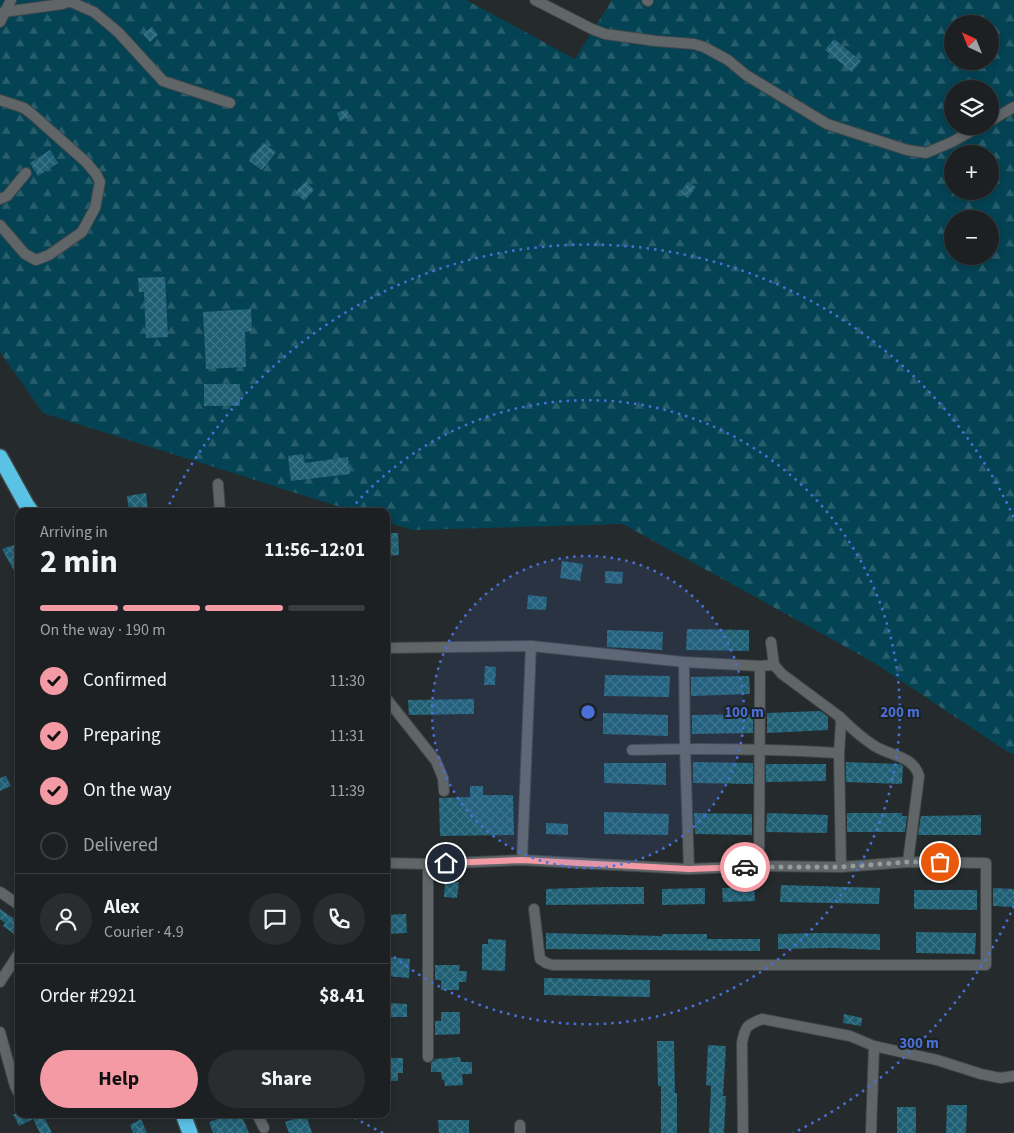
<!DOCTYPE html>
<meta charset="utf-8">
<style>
body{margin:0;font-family:"Source Sans 3",sans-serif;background:#292d2f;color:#f1f3f6;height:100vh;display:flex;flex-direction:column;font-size:19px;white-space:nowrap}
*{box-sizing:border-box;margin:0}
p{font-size:16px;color:#a0a3a5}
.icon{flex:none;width:28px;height:28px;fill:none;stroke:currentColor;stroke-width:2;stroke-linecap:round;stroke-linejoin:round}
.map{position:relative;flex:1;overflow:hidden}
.sheet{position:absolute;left:15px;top:508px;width:375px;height:610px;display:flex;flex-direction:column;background:#1c2022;border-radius:10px;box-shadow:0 2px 8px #0003,0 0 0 1px #3a3e40}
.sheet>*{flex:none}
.needle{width:32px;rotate:317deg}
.controls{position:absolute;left:944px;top:15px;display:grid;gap:10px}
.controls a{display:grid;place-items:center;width:55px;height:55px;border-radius:50%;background:#1c2022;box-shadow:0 2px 8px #0003,0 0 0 1px #3a3e40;font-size:25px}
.pin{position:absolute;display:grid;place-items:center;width:42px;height:42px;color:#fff;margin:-21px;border:2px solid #fff;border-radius:50%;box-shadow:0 1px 5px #0007}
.courier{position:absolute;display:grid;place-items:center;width:50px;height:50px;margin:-25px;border:4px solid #f49aa4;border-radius:50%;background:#fff;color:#222;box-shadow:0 1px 6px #0007}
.head em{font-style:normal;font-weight:700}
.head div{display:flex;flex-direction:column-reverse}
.head{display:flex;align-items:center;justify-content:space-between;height:85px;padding:0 25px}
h1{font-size:32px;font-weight:700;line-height:38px}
.bar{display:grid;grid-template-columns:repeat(4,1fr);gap:8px 5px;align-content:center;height:60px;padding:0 25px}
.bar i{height:6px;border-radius:4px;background:#3a3e40}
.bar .active{background:#f49aa4}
.bar p{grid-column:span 4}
.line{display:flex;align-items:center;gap:12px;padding:0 25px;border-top:1px solid #3a3e40}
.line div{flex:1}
.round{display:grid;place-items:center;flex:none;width:52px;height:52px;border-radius:26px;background:#292d2f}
ol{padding:0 25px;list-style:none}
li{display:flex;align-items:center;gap:15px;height:55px}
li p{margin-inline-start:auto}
li .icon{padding:5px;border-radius:50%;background:#f49aa4;color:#111;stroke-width:4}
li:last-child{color:#a0a3a5}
li i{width:28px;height:28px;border:2px solid #3a3e40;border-radius:50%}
.button{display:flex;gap:10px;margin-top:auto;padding:10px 25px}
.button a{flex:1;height:58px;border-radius:30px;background:#f49aa4;color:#111;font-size:20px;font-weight:700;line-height:58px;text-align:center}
.button a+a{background:#292d2f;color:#f1f3f6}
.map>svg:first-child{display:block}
</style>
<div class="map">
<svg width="1014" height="1133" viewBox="0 0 1014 1133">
<defs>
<pattern id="forest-firs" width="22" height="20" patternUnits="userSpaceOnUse" patternTransform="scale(1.25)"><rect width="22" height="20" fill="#044354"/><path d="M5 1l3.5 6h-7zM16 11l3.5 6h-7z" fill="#285d6c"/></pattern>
<pattern id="building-cross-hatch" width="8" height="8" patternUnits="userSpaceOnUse" patternTransform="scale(1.25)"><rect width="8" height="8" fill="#1e5f74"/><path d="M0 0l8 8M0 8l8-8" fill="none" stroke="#3e7587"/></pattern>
</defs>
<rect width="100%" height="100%" fill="#252b2d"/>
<!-- forest -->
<path fill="url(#forest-firs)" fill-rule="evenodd" d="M0,0H466L575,59L612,0H1014V754L1008,752L873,662L623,524L413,530L386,522V511H353L43,413L0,352ZM952,24H990V61H952ZM952,89H990V126H952ZM952,154H990V191H952ZM952,219H990V256H952Z"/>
<!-- building -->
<g fill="url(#building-cross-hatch)">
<polygon points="152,27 158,35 150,42 143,34"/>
<polygon points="834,39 861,61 852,72 825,50"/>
<polygon points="347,109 350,117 340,121 337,113"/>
<polygon points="263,143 276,152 262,170 249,161"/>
<polygon points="50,150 58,163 38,176 30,163"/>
<polygon points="306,181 314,190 304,201 295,192"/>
<polygon points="688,182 696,187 688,198 680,192"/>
<polygon points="165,277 168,337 146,338 144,292 139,292 138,278"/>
<polygon points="251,309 252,331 245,332 246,367 206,369 203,312"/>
<rect x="204" y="384" width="36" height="22"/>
<polygon points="303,454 305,463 348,457 350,474 291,481 288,456"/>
<polygon points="146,493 148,511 129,511 127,496"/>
<polygon points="386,533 398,533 399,555 386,556"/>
<polygon points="14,545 19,556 19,580 2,549"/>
<polygon points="562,561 583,564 580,581 560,578"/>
<polygon points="605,571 623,572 622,584 605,583"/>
<polygon points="528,595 547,597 546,610 527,609"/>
<polygon points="687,629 749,630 749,651 686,650"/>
<polygon points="607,630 663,632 662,650 607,647"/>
<polygon points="485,666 496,667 495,685 484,685"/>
<polygon points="605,675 670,676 669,697 604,696"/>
<polygon points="749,676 750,694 691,696 691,677"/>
<polygon points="474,699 474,714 409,715 408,700"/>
<polygon points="820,711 828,717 828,730 767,733 767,713"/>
<polygon points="603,713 668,715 668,736 603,734"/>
<polygon points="753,714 753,733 692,734 692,715"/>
<polygon points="693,762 753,763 753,784 693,783"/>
<polygon points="846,762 900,764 903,766 902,784 846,782"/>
<polygon points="604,763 666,763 666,785 604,783"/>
<polygon points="766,764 826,764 826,781 766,782"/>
<polygon points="6,776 11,786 0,791 0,778"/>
<polygon points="470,786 483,786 483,795 513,795 514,835 440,836 439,798 470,797"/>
<polygon points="604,812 669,814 668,835 604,834"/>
<polygon points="694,813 752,814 752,835 695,834"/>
<polygon points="767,813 828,815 827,833 766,832"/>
<polygon points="847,813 902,813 902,816 907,816 905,832 847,832"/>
<polygon points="981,815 981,835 918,835 921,816"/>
<polygon points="546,823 568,824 568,835 546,834"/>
<polygon points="445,882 459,882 457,898 444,897"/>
<polygon points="781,885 880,888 879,904 780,902"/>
<polygon points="606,887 644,887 644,904 546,905 546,889"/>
<polygon points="754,887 755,901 723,902 722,888"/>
<polygon points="705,888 705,904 662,905 662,889"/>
<polygon points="993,888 1014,889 1014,907 993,906"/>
<polygon points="914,890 977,890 977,910 914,909"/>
<polygon points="0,909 19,922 19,927 14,934 3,926 5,923 0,919"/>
<polygon points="406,914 407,933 386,934 386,915"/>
<polygon points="916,932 976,933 975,954 916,953"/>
<polygon points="546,933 662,936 662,934 707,934 707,939 760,939 760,951 546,949"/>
<polygon points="819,933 880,934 880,950 834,948 778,949 778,934"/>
<polygon points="488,939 506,940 505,971 482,970 482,944 488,944"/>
<polygon points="386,957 410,959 409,978 386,976"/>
<polygon points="435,965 460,965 459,971 467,971 466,982 459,982 459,990 441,990 441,980 435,980"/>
<polygon points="544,978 650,980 650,997 544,995"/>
<polygon points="386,1003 407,1004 407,1017 386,1017"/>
<polygon points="441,1012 460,1012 460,1034 435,1035 435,1021 441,1021"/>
<polygon points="844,1014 862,1018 861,1026 843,1023"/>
<polygon points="657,1041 674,1041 675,1093 677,1093 677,1133 661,1133 661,1086 658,1086"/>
<polygon points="708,1045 726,1046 723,1096 726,1096 724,1133 709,1133 711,1086 706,1085"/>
<polygon points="460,1057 461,1062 472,1062 472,1074 462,1074 463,1085 445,1086 444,1080 442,1080 441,1072 431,1072 431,1063 435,1059"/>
<polygon points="386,1058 403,1058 403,1073 398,1073 398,1081 386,1081"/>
<polygon points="947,1105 967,1105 966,1133 946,1133"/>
<rect x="897" y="1107" width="19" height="26"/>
<polygon points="13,1114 45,1114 43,1115 52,1133 40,1133 33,1119 19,1126"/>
<polygon points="222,1114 241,1114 249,1133 213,1133 209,1122 224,1117"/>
<polygon points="306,1115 312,1133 289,1133 285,1122"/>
<polygon points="141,1119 147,1133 133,1133 130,1125"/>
<polygon points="438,1120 469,1120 469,1133 439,1133"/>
</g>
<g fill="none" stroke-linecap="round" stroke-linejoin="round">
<defs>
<g id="minor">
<polyline points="535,0 592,29 605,34 656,41 694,44 704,47 728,60 746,75 827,124 907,150 926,153 952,142 980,126"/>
<polyline points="647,0 648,1"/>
<polyline points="71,2 94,12 118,32 163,81 230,103"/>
<polyline points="4,12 62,4 75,0"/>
<polyline points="0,22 11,0"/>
<polyline points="0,100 24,108 33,115 86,162 96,174 100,182 95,208 82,232 49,255 36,260 25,254 0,225"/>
<polyline points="990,121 1014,107"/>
<polyline points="0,199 7,196 26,173"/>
<polyline points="218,484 220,511"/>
<polyline points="771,642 774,665 782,674 840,717 841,723 839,753 841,867"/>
<polyline points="386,648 531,646 684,662 760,666 774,665"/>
<polyline points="684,662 685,748 689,869"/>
<polyline points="386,698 436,761 443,778 444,791"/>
<path d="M840,717C850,727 861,737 873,745C889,756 913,755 919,776L908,862"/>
<path d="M632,750C701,748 770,749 839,753"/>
<polyline points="522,860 531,646"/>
<polyline points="386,863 428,864 522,860 689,869 759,866 841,867 908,862 986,863 986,965 553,965 546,963 540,959 534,909"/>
<polyline points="428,864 428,1057"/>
<polyline points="759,866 760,666"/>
<polyline points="0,892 19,905"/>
<polyline points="0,982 19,953"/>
<polyline points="0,1032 15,1086 19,1094"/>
<polyline points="257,1114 264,1128"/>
<polyline points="520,1125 520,1133"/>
<path d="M743,1133L742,1043C745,1026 747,1025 762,1019L850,1036L874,1046L937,1060L981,1074L1000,1078L1014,1076"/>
<polyline points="871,1133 874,1046"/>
</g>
<g id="highway">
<polyline points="0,457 26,504 31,511"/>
<polyline points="183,1114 190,1133"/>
</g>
</defs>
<!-- minor casing -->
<use href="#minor" stroke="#414648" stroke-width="12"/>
<!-- highway casing -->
<use href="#highway" stroke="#414648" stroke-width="18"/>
<!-- minor -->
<use href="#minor" stroke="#606668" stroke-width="10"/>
<!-- highway -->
<use href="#highway" stroke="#5ac2e5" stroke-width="15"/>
</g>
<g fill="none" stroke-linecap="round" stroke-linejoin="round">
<!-- done -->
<polyline stroke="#969b9c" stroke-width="5" stroke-dasharray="0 9" points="745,867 841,867 908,862 940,862"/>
<!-- route -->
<polyline stroke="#f49aa4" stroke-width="6" points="446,863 522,860 689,869 745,867"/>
</g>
<!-- distance rings -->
<circle cx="588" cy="712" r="156" fill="#4a70d8" fill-opacity=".12"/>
<g fill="none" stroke="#4a70d8" stroke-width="2.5" stroke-dasharray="2.5 5">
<circle cx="588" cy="712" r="156"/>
<path d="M351 509A312 312 0 1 1 387 951"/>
<path d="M1014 906A468 468 0 0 1 793 1133M383 1133A468 468 0 0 1 350 1115M166 511A468 468 0 0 1 1014 518"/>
</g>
<circle cx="588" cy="712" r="8" fill="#4a70d8" stroke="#1c2123" stroke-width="2.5"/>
<g font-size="15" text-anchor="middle" font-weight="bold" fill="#4a70d8" stroke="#1c2123" stroke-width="4" stroke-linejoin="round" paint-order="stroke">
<text x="744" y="717">100 m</text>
<text x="900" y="717">200 m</text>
<text x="919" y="1048">300 m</text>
</g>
</svg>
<div class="controls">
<a><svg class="needle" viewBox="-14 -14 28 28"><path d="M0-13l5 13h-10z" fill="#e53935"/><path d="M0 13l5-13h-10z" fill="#a0a3a5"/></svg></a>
<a><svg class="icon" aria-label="layers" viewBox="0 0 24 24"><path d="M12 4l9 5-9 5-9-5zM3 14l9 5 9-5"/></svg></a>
<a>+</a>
<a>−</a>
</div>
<div class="pin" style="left:940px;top:862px;background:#ea580c"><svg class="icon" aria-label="bag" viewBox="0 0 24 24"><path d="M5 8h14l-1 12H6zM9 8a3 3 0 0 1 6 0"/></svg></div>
<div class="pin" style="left:446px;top:863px;background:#1f2937"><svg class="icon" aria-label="home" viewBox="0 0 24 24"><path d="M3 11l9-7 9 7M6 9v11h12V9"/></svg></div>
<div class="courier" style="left:745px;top:867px"><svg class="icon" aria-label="car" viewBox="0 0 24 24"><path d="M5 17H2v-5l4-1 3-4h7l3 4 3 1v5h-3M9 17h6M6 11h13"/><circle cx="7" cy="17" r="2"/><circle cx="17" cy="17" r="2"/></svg></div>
<section class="sheet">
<div class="head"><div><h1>2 min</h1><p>Arriving in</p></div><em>11:56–12:01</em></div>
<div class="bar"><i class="active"></i><i class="active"></i><i class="active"></i><i></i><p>On the way · 190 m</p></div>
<ol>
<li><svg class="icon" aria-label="check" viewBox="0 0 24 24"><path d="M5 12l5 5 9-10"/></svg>Confirmed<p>11:30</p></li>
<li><svg class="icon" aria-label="check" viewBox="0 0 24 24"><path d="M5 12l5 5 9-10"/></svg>Preparing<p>11:31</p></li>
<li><svg class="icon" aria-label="check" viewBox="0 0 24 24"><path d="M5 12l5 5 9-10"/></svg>On the way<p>11:39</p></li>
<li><i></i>Delivered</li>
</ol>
<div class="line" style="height:90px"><a class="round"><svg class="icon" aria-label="person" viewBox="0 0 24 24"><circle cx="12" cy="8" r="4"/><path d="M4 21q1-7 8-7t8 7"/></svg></a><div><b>Alex</b><p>Courier · 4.9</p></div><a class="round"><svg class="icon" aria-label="chat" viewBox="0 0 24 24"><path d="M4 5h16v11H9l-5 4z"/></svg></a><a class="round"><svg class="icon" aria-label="phone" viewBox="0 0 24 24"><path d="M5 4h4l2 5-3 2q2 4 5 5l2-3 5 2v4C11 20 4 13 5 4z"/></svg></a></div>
<div class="line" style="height:65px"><div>Order #2921</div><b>$8.41</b></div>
<div class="button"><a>Help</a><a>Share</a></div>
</section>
</div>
